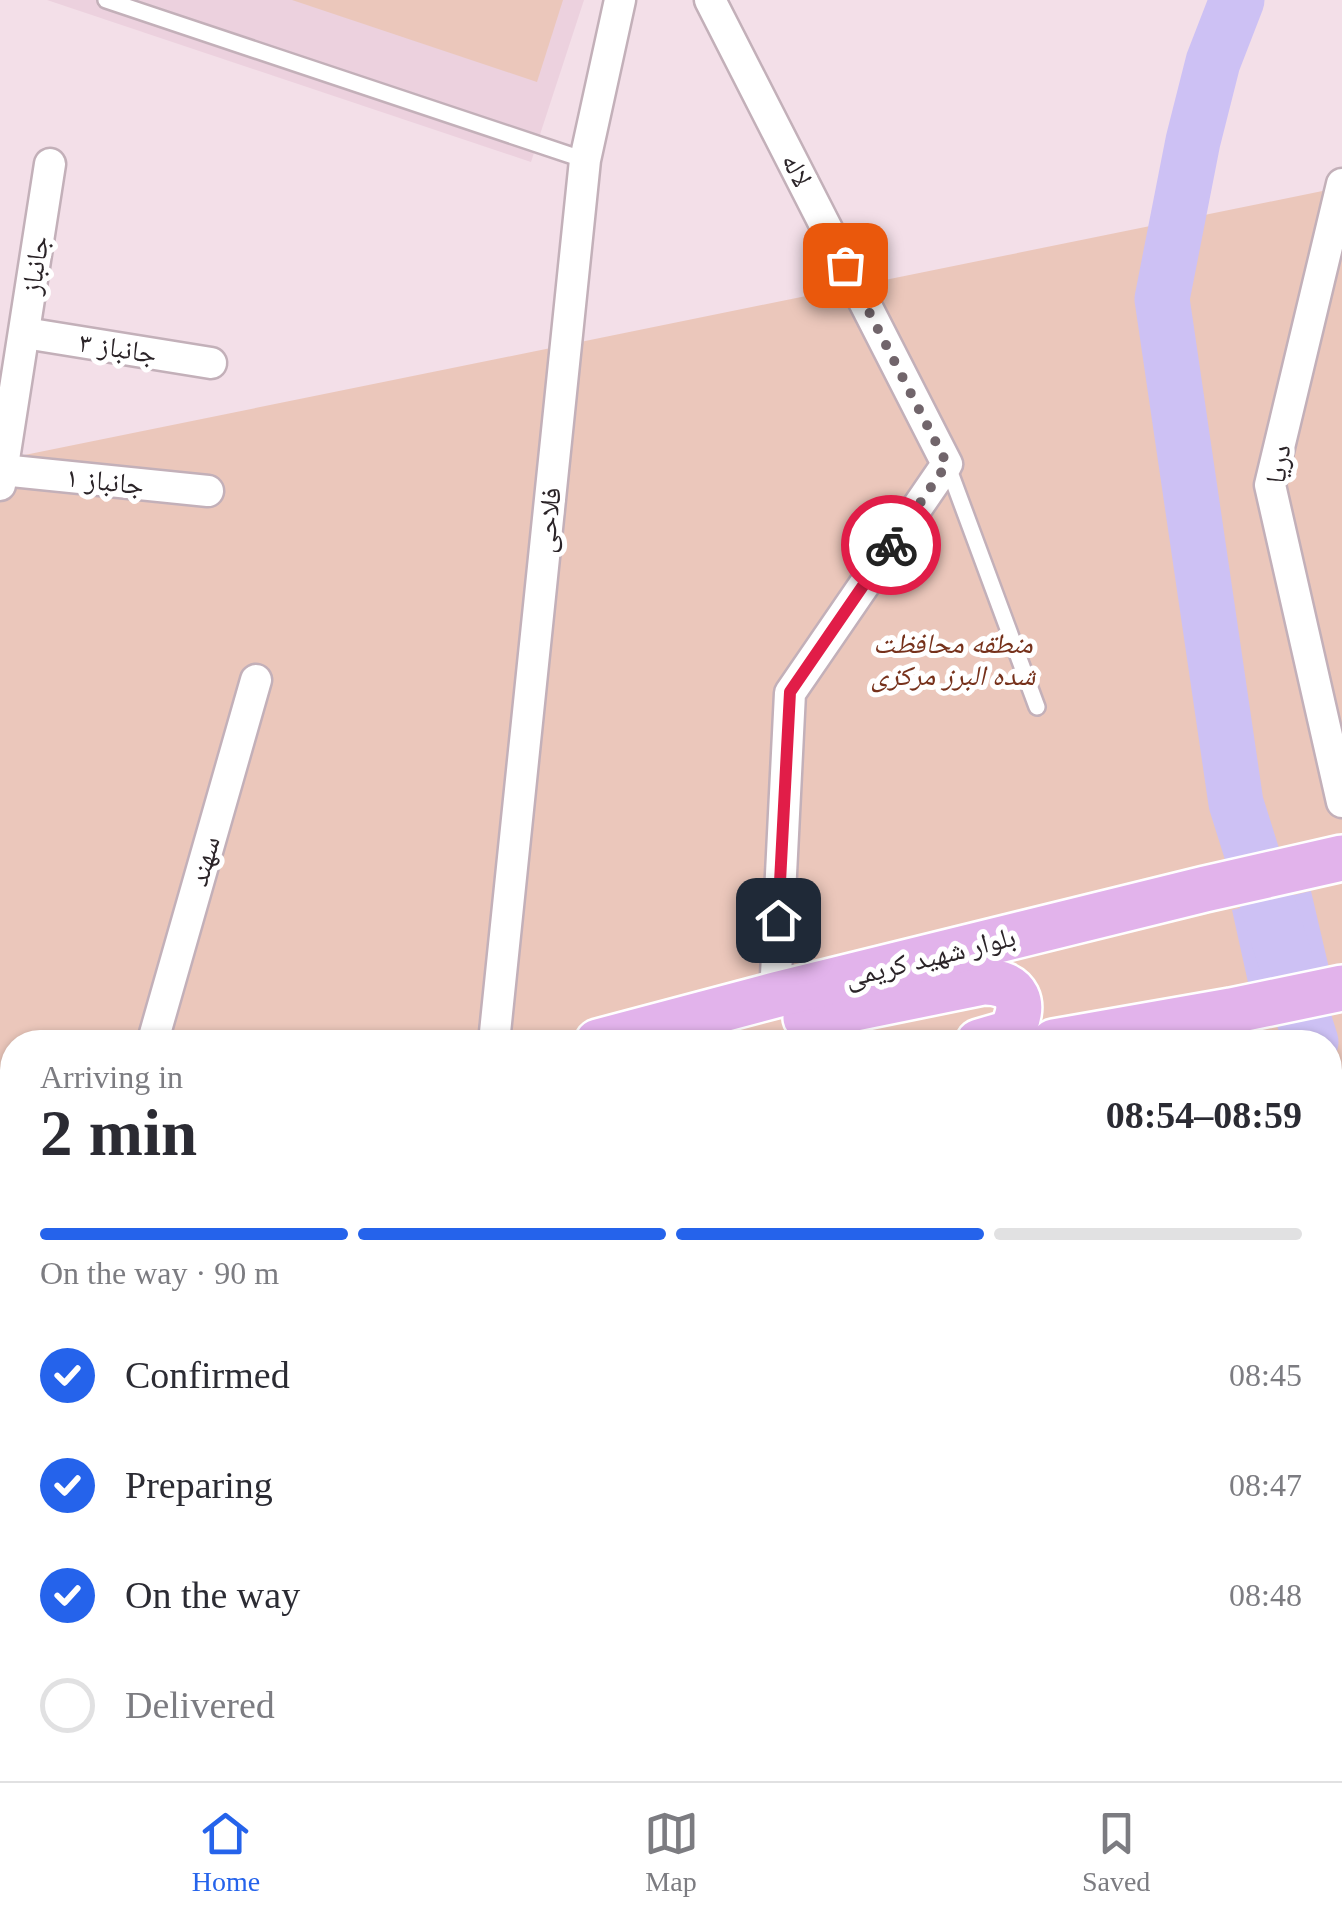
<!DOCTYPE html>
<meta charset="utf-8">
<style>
body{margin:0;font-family:"Times New Roman","Noto Naskh Arabic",serif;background:#f2f2f3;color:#2b2b33;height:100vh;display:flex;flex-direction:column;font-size:38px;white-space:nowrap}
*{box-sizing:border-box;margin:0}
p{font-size:32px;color:#7c7c81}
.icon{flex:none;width:55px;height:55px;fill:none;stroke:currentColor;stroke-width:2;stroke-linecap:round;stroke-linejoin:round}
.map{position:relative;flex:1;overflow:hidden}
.panel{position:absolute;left:0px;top:1030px;width:1342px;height:752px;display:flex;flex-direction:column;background:#fff;border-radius:40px 40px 0 0;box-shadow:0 2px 8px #0004}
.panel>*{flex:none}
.pin{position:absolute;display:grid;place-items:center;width:85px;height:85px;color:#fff;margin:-42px;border-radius:20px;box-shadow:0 5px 15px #0006}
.courier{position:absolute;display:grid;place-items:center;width:100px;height:100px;margin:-50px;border:8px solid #e11d48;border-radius:50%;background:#fff;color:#222;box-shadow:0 2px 12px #0007}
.overview em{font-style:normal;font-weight:700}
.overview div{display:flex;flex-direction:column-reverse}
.overview{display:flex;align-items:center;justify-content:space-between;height:170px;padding:0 40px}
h1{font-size:65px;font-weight:700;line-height:75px}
.bar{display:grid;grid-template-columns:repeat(4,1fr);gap:15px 10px;align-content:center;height:120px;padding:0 40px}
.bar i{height:12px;border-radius:8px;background:#e1e1e2}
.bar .selected{background:#2563eb}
.bar p{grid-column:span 4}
ol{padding:0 40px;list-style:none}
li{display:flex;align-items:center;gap:30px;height:110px}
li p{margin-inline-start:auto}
li .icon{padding:10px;border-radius:50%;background:#2563eb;color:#fff;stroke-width:4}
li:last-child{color:#7c7c81}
li i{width:55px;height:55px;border:5px solid #e1e1e2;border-radius:50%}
.dock{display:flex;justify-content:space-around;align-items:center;height:140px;border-top:2px solid #e1e1e2;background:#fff;font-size:28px;color:#7c7c81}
.dock a{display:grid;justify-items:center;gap:5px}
.dock .selected{color:#2563eb}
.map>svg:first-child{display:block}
</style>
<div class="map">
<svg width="1342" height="1781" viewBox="0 0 1342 1781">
<rect width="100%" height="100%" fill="#f3dfe8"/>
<!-- built -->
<polygon fill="#ecd1de" points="47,0 584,0 531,162"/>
<!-- green -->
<g fill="#ebc7bb" fill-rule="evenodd">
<polygon points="292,0 563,0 537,82"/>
<path d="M1342,187V1781H0V460ZM12,1042H1330V1770H12Z"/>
</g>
<!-- water -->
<polygon fill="#cdc1f4" points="1311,891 1329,968 1249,987 1232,910"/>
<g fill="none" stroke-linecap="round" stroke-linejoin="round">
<!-- river -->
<g stroke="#cdc1f4" stroke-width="55">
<polyline points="1237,0 1213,62 1193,141 1162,299 1236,803 1311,1042"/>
<polyline points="1330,1103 1342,1111"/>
</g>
<defs>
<g id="service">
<polyline points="106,0 585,160"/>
<polyline points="947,464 1037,707"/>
</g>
<g id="minor">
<polyline points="710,0 947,464 790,693 775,995"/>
<polyline points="1342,184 1270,485 1342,802"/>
<polyline points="25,333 211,363"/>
<polyline points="2,470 208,491"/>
<polyline points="0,485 50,164"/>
<polyline points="154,1042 154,1037 256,680"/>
<polyline points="494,1042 585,160 620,0"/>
<polyline points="574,1770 603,1781"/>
<polyline points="20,1781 23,1770"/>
<polyline points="528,1781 537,1770"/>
<polyline points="680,1781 684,1770"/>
</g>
<g id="tertiary">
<polyline points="0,1299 12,1296"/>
<polyline points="803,1770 815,1781"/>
</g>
<g id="primary">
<path d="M806,1018L983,982C1018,981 1028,1005 1010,1033L979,1042"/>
<polyline points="598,1042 775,995 1205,889 1342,858"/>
<polyline points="1054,1042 1231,1011 1342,988"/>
<polyline points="0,1189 12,1186"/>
<polyline points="0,1266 12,1263"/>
</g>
</defs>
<!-- service casing -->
<use href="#service" stroke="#c3b0b9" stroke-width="20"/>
<!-- minor casing -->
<use href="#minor" stroke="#c3b0b9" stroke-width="35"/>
<!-- tertiary casing -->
<use href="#tertiary" stroke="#c3b0b9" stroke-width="42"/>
<!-- primary casing -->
<use href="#primary" stroke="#fff" stroke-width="50"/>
<!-- service -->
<use href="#service" stroke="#fff" stroke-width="15"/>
<!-- minor -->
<use href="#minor" stroke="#fff" stroke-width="30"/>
<!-- tertiary -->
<use href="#tertiary" stroke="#fff" stroke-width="38"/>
<!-- primary -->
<use href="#primary" stroke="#e2b3eb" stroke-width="45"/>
</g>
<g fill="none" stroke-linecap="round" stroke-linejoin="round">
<!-- done -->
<polyline stroke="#71656b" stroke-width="10" stroke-dasharray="0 18" points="845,265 947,464 891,545"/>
<!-- route -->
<polyline stroke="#e11d48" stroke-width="12" points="778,920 790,692 891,545"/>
</g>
<g text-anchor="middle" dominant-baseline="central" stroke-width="10" stroke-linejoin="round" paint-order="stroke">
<!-- street labels -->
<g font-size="28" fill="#2b2428" stroke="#fff">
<text transform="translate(797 170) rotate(63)">لاله</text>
<text transform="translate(35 265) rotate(-81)">جانباز</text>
<text transform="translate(118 348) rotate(9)">جانباز ۳</text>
<text transform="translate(1278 464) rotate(-81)">دریا</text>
<text transform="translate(105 481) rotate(6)">جانباز ۱</text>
<text transform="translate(548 520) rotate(-84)">فلاحی</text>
<text transform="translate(204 861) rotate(-74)">سهند</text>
<text transform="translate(930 957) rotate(-14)">بلوار شهید کریمی</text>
</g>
<!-- park labels -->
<g font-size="28" font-style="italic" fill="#76311b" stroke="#fff">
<text x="953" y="643">منطقه محافظت<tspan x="953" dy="32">شده البرز مرکزی</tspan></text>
</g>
</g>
</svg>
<div class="pin" style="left:845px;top:265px;background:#ea580c"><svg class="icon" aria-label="bag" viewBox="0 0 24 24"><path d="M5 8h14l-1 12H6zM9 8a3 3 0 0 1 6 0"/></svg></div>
<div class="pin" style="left:778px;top:920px;background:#1f2937"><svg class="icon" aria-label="home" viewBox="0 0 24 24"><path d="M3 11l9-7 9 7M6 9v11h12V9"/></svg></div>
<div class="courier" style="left:891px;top:545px"><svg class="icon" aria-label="bike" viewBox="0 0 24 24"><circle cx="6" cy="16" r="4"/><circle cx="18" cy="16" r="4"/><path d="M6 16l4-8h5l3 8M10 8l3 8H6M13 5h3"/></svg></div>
<section class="panel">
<div class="overview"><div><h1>2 min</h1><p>Arriving in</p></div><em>08:54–08:59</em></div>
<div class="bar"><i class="selected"></i><i class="selected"></i><i class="selected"></i><i></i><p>On the way · 90 m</p></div>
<ol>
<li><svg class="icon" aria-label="check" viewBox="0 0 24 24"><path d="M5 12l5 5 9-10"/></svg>Confirmed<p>08:45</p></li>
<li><svg class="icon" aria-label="check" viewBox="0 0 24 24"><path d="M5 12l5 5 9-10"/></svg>Preparing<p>08:47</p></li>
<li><svg class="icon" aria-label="check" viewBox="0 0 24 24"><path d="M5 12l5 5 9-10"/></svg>On the way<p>08:48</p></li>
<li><i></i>Delivered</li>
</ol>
</section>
</div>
<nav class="dock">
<a class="selected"><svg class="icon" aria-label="home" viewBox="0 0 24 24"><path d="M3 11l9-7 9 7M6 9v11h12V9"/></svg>Home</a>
<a><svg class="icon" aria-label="map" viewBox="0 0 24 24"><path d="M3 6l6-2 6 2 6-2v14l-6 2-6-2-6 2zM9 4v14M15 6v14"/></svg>Map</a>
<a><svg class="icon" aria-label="saved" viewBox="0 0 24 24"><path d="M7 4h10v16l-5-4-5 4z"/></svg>Saved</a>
</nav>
